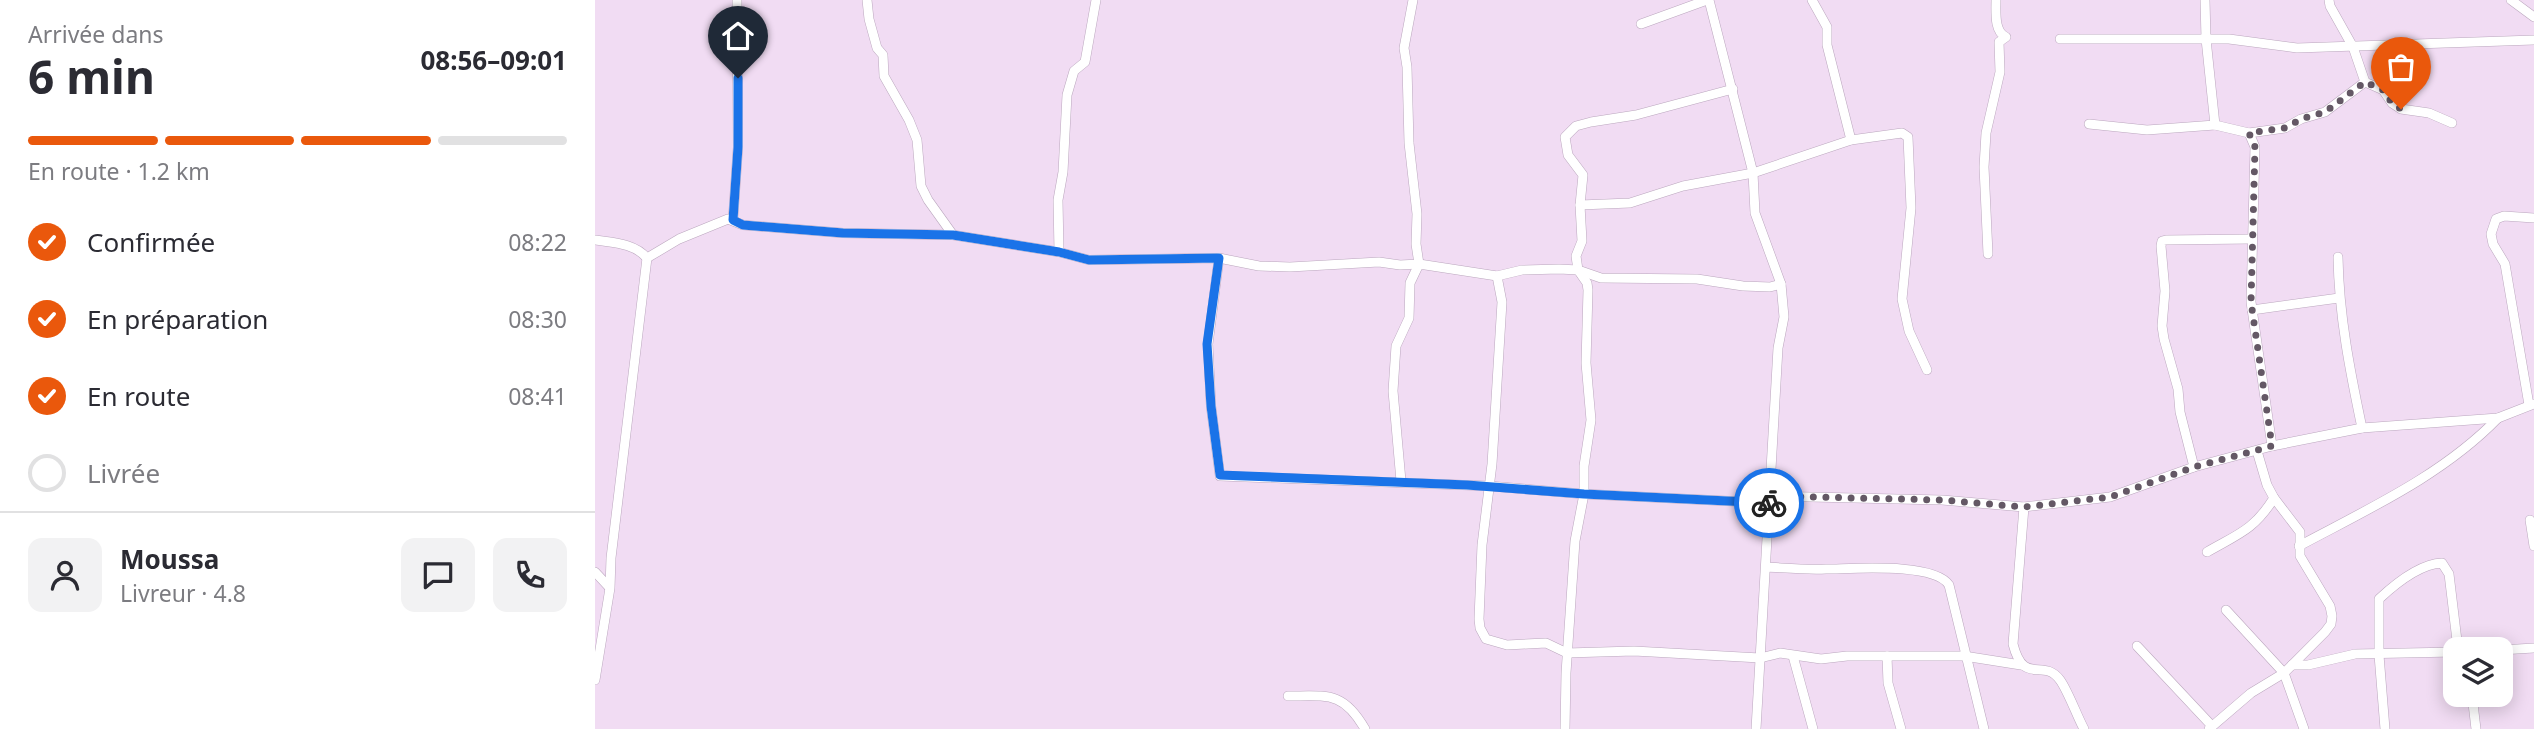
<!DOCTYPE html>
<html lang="fr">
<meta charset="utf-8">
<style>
body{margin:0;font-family:"Noto Sans",sans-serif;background:#f2f2f3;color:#2b2b33;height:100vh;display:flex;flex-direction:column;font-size:26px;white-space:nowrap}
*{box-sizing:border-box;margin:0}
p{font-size:23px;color:#7c7c81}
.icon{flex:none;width:38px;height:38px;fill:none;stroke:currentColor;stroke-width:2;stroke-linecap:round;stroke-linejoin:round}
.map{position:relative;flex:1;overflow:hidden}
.details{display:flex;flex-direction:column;background:#fff;width:595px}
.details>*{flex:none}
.controls{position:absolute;left:1848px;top:637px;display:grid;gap:14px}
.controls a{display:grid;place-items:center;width:70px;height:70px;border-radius:14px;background:#fff;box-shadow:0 4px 18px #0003;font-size:35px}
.pin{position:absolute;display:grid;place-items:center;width:60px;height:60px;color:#fff;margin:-72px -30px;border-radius:50% 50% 50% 0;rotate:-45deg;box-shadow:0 0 7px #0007}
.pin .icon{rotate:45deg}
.courier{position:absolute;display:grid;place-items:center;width:70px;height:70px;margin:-35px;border:5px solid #1a73e8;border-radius:50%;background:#fff;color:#222;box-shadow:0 2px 9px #0007}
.headline em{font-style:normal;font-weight:700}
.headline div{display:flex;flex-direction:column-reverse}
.headline{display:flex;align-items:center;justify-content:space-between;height:119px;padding:0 28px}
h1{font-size:46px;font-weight:700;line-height:52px}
.bar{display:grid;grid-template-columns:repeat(4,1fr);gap:10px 7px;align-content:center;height:84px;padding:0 28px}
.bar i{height:9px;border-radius:5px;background:#e1e1e2}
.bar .selected{background:#ea580c}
.bar p{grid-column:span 4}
.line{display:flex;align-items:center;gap:18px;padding:0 28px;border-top:2px solid #e1e1e2}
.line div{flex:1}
.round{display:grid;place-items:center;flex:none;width:74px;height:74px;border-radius:14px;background:#f2f2f3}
ol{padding:0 28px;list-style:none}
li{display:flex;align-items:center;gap:21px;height:77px}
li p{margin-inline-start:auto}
li .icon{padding:7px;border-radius:50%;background:#ea580c;color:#fff;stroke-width:4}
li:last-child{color:#7c7c81}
li i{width:38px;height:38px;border:4px solid #e1e1e2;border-radius:50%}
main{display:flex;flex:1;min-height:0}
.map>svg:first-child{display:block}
</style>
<main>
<section class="details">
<div class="headline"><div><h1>6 min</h1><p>Arrivée dans</p></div><em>08:56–09:01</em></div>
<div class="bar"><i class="selected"></i><i class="selected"></i><i class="selected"></i><i></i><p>En route · 1.2 km</p></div>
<ol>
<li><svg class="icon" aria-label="check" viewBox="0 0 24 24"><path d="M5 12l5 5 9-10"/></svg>Confirmée<p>08:22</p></li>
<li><svg class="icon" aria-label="check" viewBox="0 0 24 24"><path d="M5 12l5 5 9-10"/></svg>En préparation<p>08:30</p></li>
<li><svg class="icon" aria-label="check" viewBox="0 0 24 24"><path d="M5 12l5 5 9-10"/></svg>En route<p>08:41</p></li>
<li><i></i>Livrée</li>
</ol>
<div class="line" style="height:126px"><a class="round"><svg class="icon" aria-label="person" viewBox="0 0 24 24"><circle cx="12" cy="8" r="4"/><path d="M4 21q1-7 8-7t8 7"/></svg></a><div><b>Moussa</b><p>Livreur · 4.8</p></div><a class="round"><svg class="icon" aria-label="chat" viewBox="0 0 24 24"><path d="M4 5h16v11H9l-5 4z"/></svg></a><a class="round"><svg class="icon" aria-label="phone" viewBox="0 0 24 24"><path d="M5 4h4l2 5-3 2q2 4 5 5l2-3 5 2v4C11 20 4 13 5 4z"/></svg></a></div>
</section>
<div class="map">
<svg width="1939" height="729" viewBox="0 0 1939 729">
<rect width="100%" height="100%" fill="#f1dcf3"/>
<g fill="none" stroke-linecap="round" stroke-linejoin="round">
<defs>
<g id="minor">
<polyline points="272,0 274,19 282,48 288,55 289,76 314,120 322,140 326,186 333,200 358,235"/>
<polyline points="1114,0 1158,173 1160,213 1186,284 1189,317 1183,348 1161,729"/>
<polyline points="1217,0 1232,27 1232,45 1256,140"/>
<polyline points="1610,0 1611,39 1620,125 1654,133 1660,147 1656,302 1677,446"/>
<polyline points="1734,0 1735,6 1758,47 1770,82"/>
<polyline points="1916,0 1939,17"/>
<polyline points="1046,24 1112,0"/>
<polyline points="1465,39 1634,39 1702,48 1939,40"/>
<polyline points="1494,124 1552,130 1620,125"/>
<polyline points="1654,133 1690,128 1706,119 1730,112 1770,82 1788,90 1797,103 1806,109 1834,113 1857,123"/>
<polyline points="985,205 1035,203 1088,186 1158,173 1256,140 1307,133 1313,137 1316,208 1307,299 1314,331 1332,370"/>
<polyline points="138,220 143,147 142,0"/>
<path d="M0,240C19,243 39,243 52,258L84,239L133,219L148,225L248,233L358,235L464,252L494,260L624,258L664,266L695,267L784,262L805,265L824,264L821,244L822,214L814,143L812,67L809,48L818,0"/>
<polyline points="464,252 463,200 468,172 472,95 479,71 490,62 501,0"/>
<path d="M1393,254L1389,167L1391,133L1405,72L1404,42L1411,37C1399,32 1401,12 1401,0"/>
<path d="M1743,257C1744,316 1755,371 1767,428"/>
<polyline points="624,258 613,344 616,406 625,476 894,486 989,494 1174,503"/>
<polyline points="902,276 907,302 897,464 887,545 884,619 885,628 891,639 912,645 951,643 972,653 1039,651 1165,658 1185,653 1226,659 1252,656 1369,656 1426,665"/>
<polyline points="1657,310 1744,298"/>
<polyline points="1934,405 1910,264 1898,244 1896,234 1901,219 1909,216 1939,218"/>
<polyline points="1599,467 1585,412 1583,389 1569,339 1567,326 1570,291 1566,246 1567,241 1571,240 1657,239"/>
<polyline points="806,481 798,391 801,346 814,318 815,283 824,264 902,276 927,270 964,269 983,270 1006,278 1102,279 1148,286 1175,287 1186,284"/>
<polyline points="1175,496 1347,500 1429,507 1515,497 1599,467 1677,446 1767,428 1903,418 1939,404"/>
<path d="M1429,507L1418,644C1429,687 1448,657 1465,680C1473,691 1482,716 1489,729"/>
<polyline points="1935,520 1939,546"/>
<path d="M1704,546C1773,509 1848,475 1903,418"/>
<path d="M1612,552C1643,534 1659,530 1679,498"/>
<path d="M1171,567C1191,568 1211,570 1231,569C1256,569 1339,562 1354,585L1389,729"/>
<polyline points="0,572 14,587"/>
<polyline points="1631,610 1689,673 1709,729"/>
<polyline points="1542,646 1617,726"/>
<polyline points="1906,650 1939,648"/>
<polyline points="1198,656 1218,729"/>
<polyline points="1292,656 1293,683 1306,729"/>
<polyline points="1697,665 1713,665 1760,654 1860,652"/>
<polyline points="0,680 15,588 16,558 52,258"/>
<polyline points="1877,695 1881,729"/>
<path d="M693,696C733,696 748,691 770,729"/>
<polyline points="970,729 971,673 980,541 989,494 989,466 996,420 991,363 993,290 992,283 983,270 981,256 987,241 985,205 988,175 973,155 970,137 981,126 996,122 1041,115 1138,89"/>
<polyline points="1614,729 1656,693 1689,673 1730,632 1736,624 1737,616 1735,606 1705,556 1705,532 1679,498 1672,485 1662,451"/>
<path d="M1790,729L1784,655V599C1800,584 1824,564 1847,563L1854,574L1863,649"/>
</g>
</defs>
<!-- minor casing -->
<use href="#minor" stroke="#bba7be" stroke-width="10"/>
<!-- minor -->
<use href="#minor" stroke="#fff" stroke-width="9"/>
</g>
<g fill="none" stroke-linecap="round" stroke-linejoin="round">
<!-- done -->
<polyline stroke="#645865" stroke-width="7" stroke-dasharray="0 12.6" points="1174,503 1175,496 1347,500 1429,507 1515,497 1599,467 1677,446 1656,302 1660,147 1654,133 1690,128 1706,119 1730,112 1770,82 1788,90 1797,103 1806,109"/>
<!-- route -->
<polyline stroke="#1a73e8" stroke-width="9" points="143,78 143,147 138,220 148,225 248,233 358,235 464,252 494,260 624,258 612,344 616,406 625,475 872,485 989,494 1174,503"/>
</g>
</svg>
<div class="controls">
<a><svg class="icon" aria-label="layers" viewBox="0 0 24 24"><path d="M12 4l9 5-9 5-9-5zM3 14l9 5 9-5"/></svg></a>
</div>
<div class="pin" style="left:1806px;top:109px;background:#ea580c"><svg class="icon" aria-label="bag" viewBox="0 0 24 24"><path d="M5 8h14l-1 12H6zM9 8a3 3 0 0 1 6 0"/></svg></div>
<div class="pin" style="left:143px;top:78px;background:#1f2937"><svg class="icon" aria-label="home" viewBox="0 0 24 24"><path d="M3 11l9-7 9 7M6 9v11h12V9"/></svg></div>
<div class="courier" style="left:1174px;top:503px"><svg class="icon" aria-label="bike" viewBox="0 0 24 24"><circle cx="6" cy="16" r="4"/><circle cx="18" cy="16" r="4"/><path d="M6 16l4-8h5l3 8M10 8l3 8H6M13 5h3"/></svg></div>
</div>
</main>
